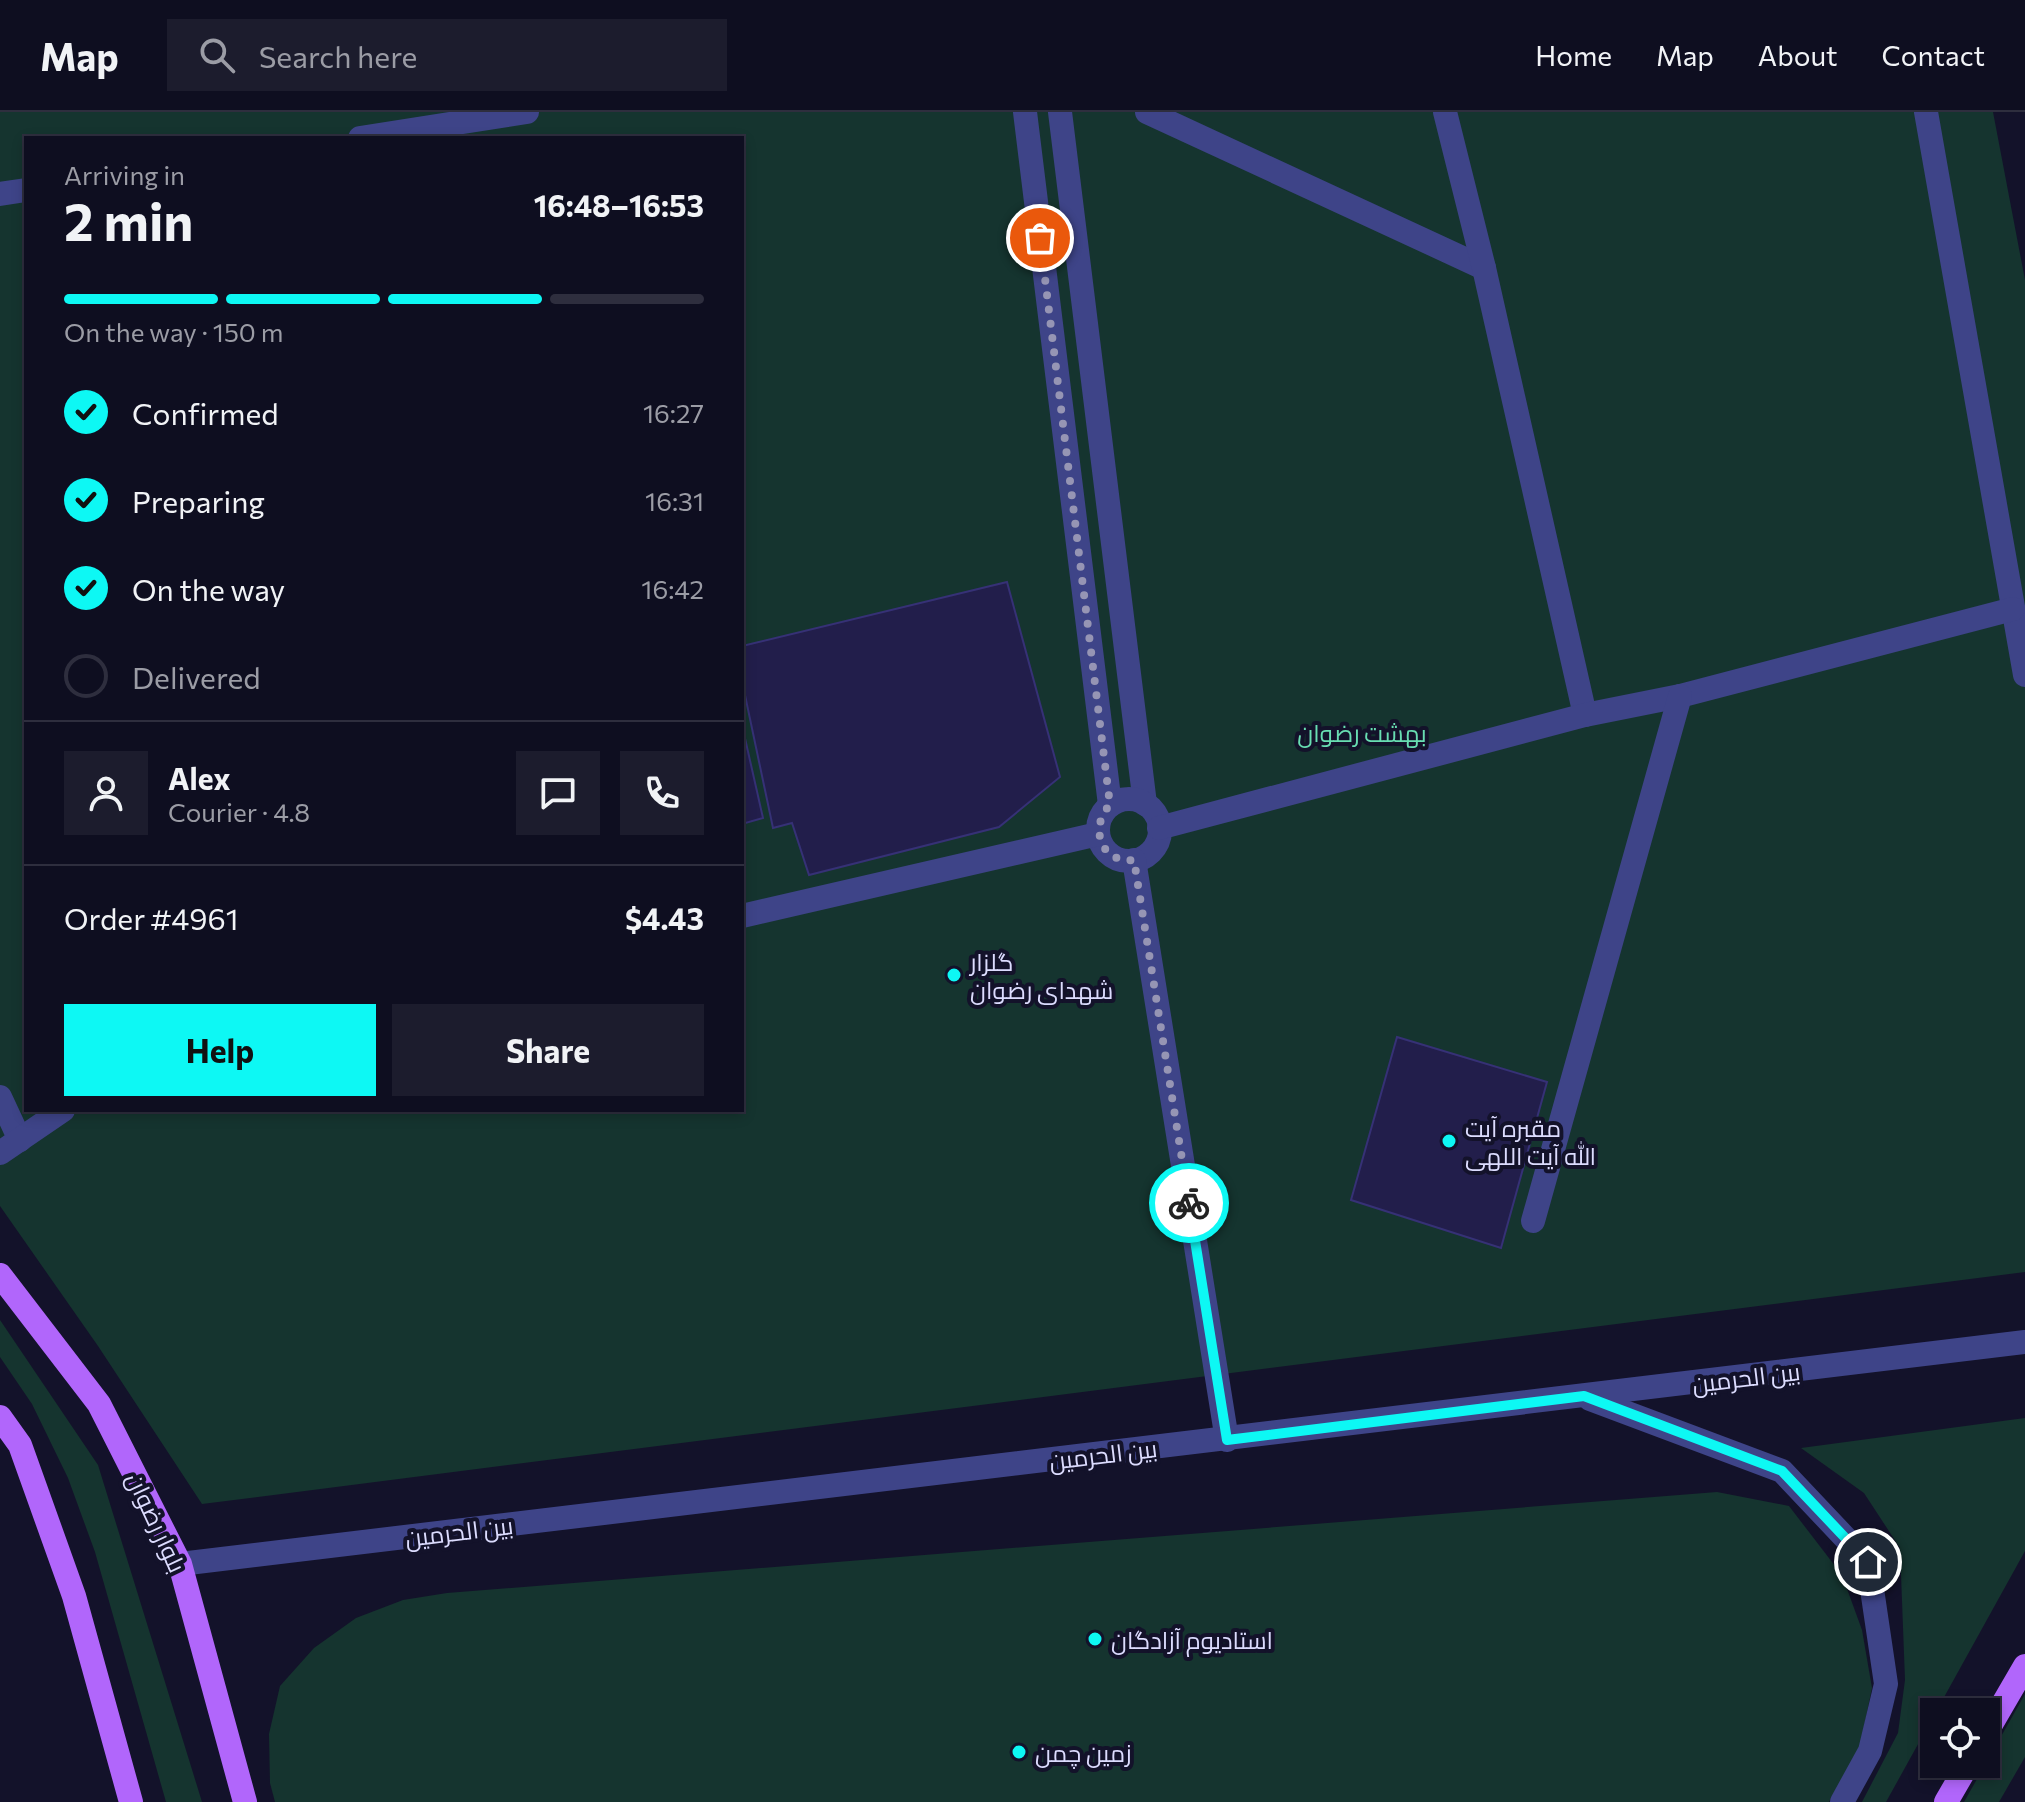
<!DOCTYPE html>
<meta charset="utf-8">
<style>
body{margin:0;font-family:Commissioner,Cairo,sans-serif;background:#1c1c2d;color:#f1f3f6;height:100vh;display:flex;flex-direction:column;font-size:30px;white-space:nowrap}
*{box-sizing:border-box;margin:0}
p{font-size:26px;color:#9b9ca5}
.icon{flex:none;width:44px;height:44px;fill:none;stroke:currentColor;stroke-width:2;stroke-linecap:round;stroke-linejoin:round}
.map{position:relative;flex:1;overflow:hidden}
.side{position:absolute;left:24px;top:24px;width:720px;height:976px;display:flex;flex-direction:column;background:#0e0e20;border-radius:0px;box-shadow:0 4px 12px #0003,0 0 0 2px #2e2e3e}
.side>*{flex:none}
.fabs{position:absolute;left:1920px;top:1586px;display:grid;gap:16px}
.fabs a{display:grid;place-items:center;width:80px;height:80px;border-radius:0px;background:#0e0e20;box-shadow:0 4px 12px #0003,0 0 0 2px #2e2e3e;font-size:40px}
.pin{position:absolute;display:grid;place-items:center;width:68px;height:68px;color:#fff;margin:-34px;border:4px solid #fff;border-radius:50%;box-shadow:0 2px 8px #0007}
.courier{position:absolute;display:grid;place-items:center;width:80px;height:80px;margin:-40px;border:6px solid #0df8f4;border-radius:50%;background:#fff;color:#222;box-shadow:0 2px 10px #0007}
.overview em{font-style:normal;font-weight:700}
.overview div{display:flex;flex-direction:column-reverse}
.overview{display:flex;align-items:center;justify-content:space-between;height:136px;padding:0 40px}
h1{font-size:52px;font-weight:700;line-height:60px}
.bar{display:grid;grid-template-columns:repeat(4,1fr);gap:12px 8px;align-content:center;height:96px;padding:0 40px}
.bar i{height:10px;border-radius:6px;background:#2e2e3e}
.bar .selected{background:#0df8f4}
.bar p{grid-column:span 4}
.line{display:flex;align-items:center;gap:20px;padding:0 40px;border-top:2px solid #2e2e3e}
.line div{flex:1}
.round{display:grid;place-items:center;flex:none;width:84px;height:84px;border-radius:0px;background:#1c1c2d}
ol{padding:0 40px;list-style:none}
li{display:flex;align-items:center;gap:24px;height:88px}
li p{margin-inline-start:auto}
li .icon{padding:8px;border-radius:50%;background:#0df8f4;color:#111;stroke-width:4}
li:last-child{color:#9b9ca5}
li i{width:44px;height:44px;border:4px solid #2e2e3e;border-radius:50%}
.primary-button{display:flex;gap:16px;margin-top:auto;padding:16px 40px}
.primary-button a{flex:1;height:92px;border-radius:0px;background:#0df8f4;color:#111;font-size:32px;font-weight:700;line-height:92px;text-align:center}
.primary-button a+a{background:#1c1c2d;color:#f1f3f6}
header{display:flex;align-items:center;gap:48px;box-sizing:border-box;height:112px;padding:0 40px;background:#0e0e20;border-bottom:2px solid #2e2e3e}
header strong{font-size:38px}
nav{display:flex;gap:44px;margin-inline-start:auto;font-size:28px}
.search{width:560px;height:72px;background:#1c1c2d;display:flex;align-items:center;gap:20px;box-sizing:border-box;padding:0 28px;border-radius:0px;color:#9b9ca5;font-size:30px}
.map>svg:first-child{display:block}
</style>
<header>
<strong>Map</strong>
<div class="search"><svg class="icon" aria-label="search" viewBox="0 0 24 24"><circle cx="10" cy="10" r="6"/><path d="M15 15l6 6"/></svg>Search here</div>
<nav><a>Home</a><a>Map</a><a>About</a><a>Contact</a></nav>
</header>
<div class="map">
<svg width="2025" height="1690" viewBox="0 0 2025 1690">
<rect width="100%" height="100%" fill="#13122a"/>
<!-- green -->
<g fill="#15342f" fill-rule="evenodd">
<path d="M0,0H1993L2025,168V1160L202,1392L98,1234L0,1094ZM26,26H742V998H26Z"/>
<polygon points="0,1208 98,1353 202,1690 166,1690 95,1440 68,1366 32,1292 0,1245"/>
<polygon points="2025,1306 2025,1439 1886,1690 1862,1690 1898,1621 1905,1568 1900,1436 1864,1381 1801,1336"/>
<polygon points="1717,1380 1789,1394 1842,1463 1862,1518 1872,1576 1860,1634 1829,1690 275,1690 270,1671 269,1622 280,1574 314,1536 356,1506 403,1488 447,1481"/>
<polygon points="2025,1582 2025,1645 1999,1690 1964,1690"/>
</g>
<!-- building -->
<g fill="#221e4b" stroke="#363176" stroke-width="2">
<polygon points="1007,470 1060,665 999,715 809,763 792,711 773,716 742,569 742,534"/>
<polygon points="742,613 763,706 742,712"/>
<polygon points="1397,925 1547,970 1501,1136 1351,1088"/>
</g>
<g fill="none" stroke-linecap="round" stroke-linejoin="round">
<!-- minor -->
<g stroke="#3e4488" stroke-width="24">
<polyline points="1025,0 1110,693"/>
<polyline points="1060,0 1145,692"/>
<polyline points="1147,0 1484,156"/>
<polyline points="1445,0 1484,156 1585,603"/>
<polyline points="1926,0 2025,563"/>
<polyline points="360,26 527,0"/>
<polyline points="0,82 26,78"/>
<circle cx="1129" cy="718" r="31"/>
<polyline points="1159,716 1585,603 1680,584 2013,497"/>
<polyline points="1134,748 1227,1328"/>
<polyline points="742,804 1098,722"/>
<polyline points="0,985 20,1028"/>
<polyline points="0,1041 63,998"/>
<polyline points="1533,1109 1680,584"/>
<polyline points="1590,1287 1782,1359 1868,1450 1886,1572 1870,1639 1842,1690"/>
<polyline points="180,1452 2025,1230"/>
</g>
<!-- major -->
<g stroke="#b166fb" stroke-width="24">
<polyline points="0,1163 99,1292 180,1452 245,1690"/>
<polyline points="0,1305 20,1333 74,1484 131,1690"/>
<polyline points="1986,1621 2025,1554"/>
<polyline points="1946,1690 1968,1652"/>
</g>
</g>
<g fill="none" stroke-linecap="round" stroke-linejoin="round">
<!-- done -->
<path stroke="#9695b4" stroke-width="8" stroke-dasharray="0 14.4" d="M1040,126L1110,693C1089,714 1100,752 1134,748L1189,1091"/>
<!-- route -->
<polyline stroke="#0df8f4" stroke-width="10" points="1189,1091 1227,1328 1584,1284 1782,1359 1868,1450"/>
</g>
<!-- markers -->
<g fill="#0df8f4" stroke="#13122a" stroke-width="3">
<circle cx="954" cy="863" r="8"/>
<circle cx="1449" cy="1029" r="8"/>
<circle cx="1095" cy="1527" r="8"/>
<circle cx="1019" cy="1640" r="8"/>
</g>
<g text-anchor="middle" dominant-baseline="central" stroke-width="8" stroke-linejoin="round" paint-order="stroke">
<!-- park labels -->
<g font-size="24" fill="#68deb2" stroke="#13122a">
<text x="1362" y="620">بهشت رضوان</text>
</g>
<!-- poi labels -->
<g font-size="24" fill="#dcdcfe" stroke="#13122a" text-anchor="start">
<text x="970" y="849">گلزار<tspan x="970" dy="28">شهدای رضوان</tspan></text>
<text x="1465" y="1015">مقبره آیت<tspan x="1465" dy="28">الله آیت اللهی</tspan></text>
<text x="1111" y="1527">استادیوم آزادگان</text>
<text x="1035" y="1640">زمین چمن</text>
</g>
<!-- street labels -->
<g font-size="24" fill="#dcdcfe" stroke="#13122a">
<text transform="translate(1746 1265) rotate(-7)">بین الحرمین</text>
<text transform="translate(1103 1342) rotate(-7)">بین الحرمین</text>
<text transform="translate(157 1410) rotate(65)">بلوار رضوان</text>
<text transform="translate(459 1419) rotate(-7)">بین الحرمین</text>
</g>
</g>
</svg>
<div class="fabs">
<a><svg class="icon" aria-label="locate" viewBox="0 0 24 24"><circle cx="12" cy="12" r="6"/><path d="M12 2v4M12 18v4M2 12h4M18 12h4"/></svg></a>
</div>
<div class="pin" style="left:1040px;top:126px;background:#ea580c"><svg class="icon" aria-label="bag" viewBox="0 0 24 24"><path d="M5 8h14l-1 12H6zM9 8a3 3 0 0 1 6 0"/></svg></div>
<div class="pin" style="left:1868px;top:1450px;background:#1f2937"><svg class="icon" aria-label="home" viewBox="0 0 24 24"><path d="M3 11l9-7 9 7M6 9v11h12V9"/></svg></div>
<div class="courier" style="left:1189px;top:1091px"><svg class="icon" aria-label="bike" viewBox="0 0 24 24"><circle cx="6" cy="16" r="4"/><circle cx="18" cy="16" r="4"/><path d="M6 16l4-8h5l3 8M10 8l3 8H6M13 5h3"/></svg></div>
<section class="side">
<div class="overview"><div><h1>2 min</h1><p>Arriving in</p></div><em>16:48–16:53</em></div>
<div class="bar"><i class="selected"></i><i class="selected"></i><i class="selected"></i><i></i><p>On the way · 150 m</p></div>
<ol>
<li><svg class="icon" aria-label="check" viewBox="0 0 24 24"><path d="M5 12l5 5 9-10"/></svg>Confirmed<p>16:27</p></li>
<li><svg class="icon" aria-label="check" viewBox="0 0 24 24"><path d="M5 12l5 5 9-10"/></svg>Preparing<p>16:31</p></li>
<li><svg class="icon" aria-label="check" viewBox="0 0 24 24"><path d="M5 12l5 5 9-10"/></svg>On the way<p>16:42</p></li>
<li><i></i>Delivered</li>
</ol>
<div class="line" style="height:144px"><a class="round"><svg class="icon" aria-label="person" viewBox="0 0 24 24"><circle cx="12" cy="8" r="4"/><path d="M4 21q1-7 8-7t8 7"/></svg></a><div><b>Alex</b><p>Courier · 4.8</p></div><a class="round"><svg class="icon" aria-label="chat" viewBox="0 0 24 24"><path d="M4 5h16v11H9l-5 4z"/></svg></a><a class="round"><svg class="icon" aria-label="phone" viewBox="0 0 24 24"><path d="M5 4h4l2 5-3 2q2 4 5 5l2-3 5 2v4C11 20 4 13 5 4z"/></svg></a></div>
<div class="line" style="height:104px"><div>Order #4961</div><b>$4.43</b></div>
<div class="primary-button"><a>Help</a><a>Share</a></div>
</section>
</div>
